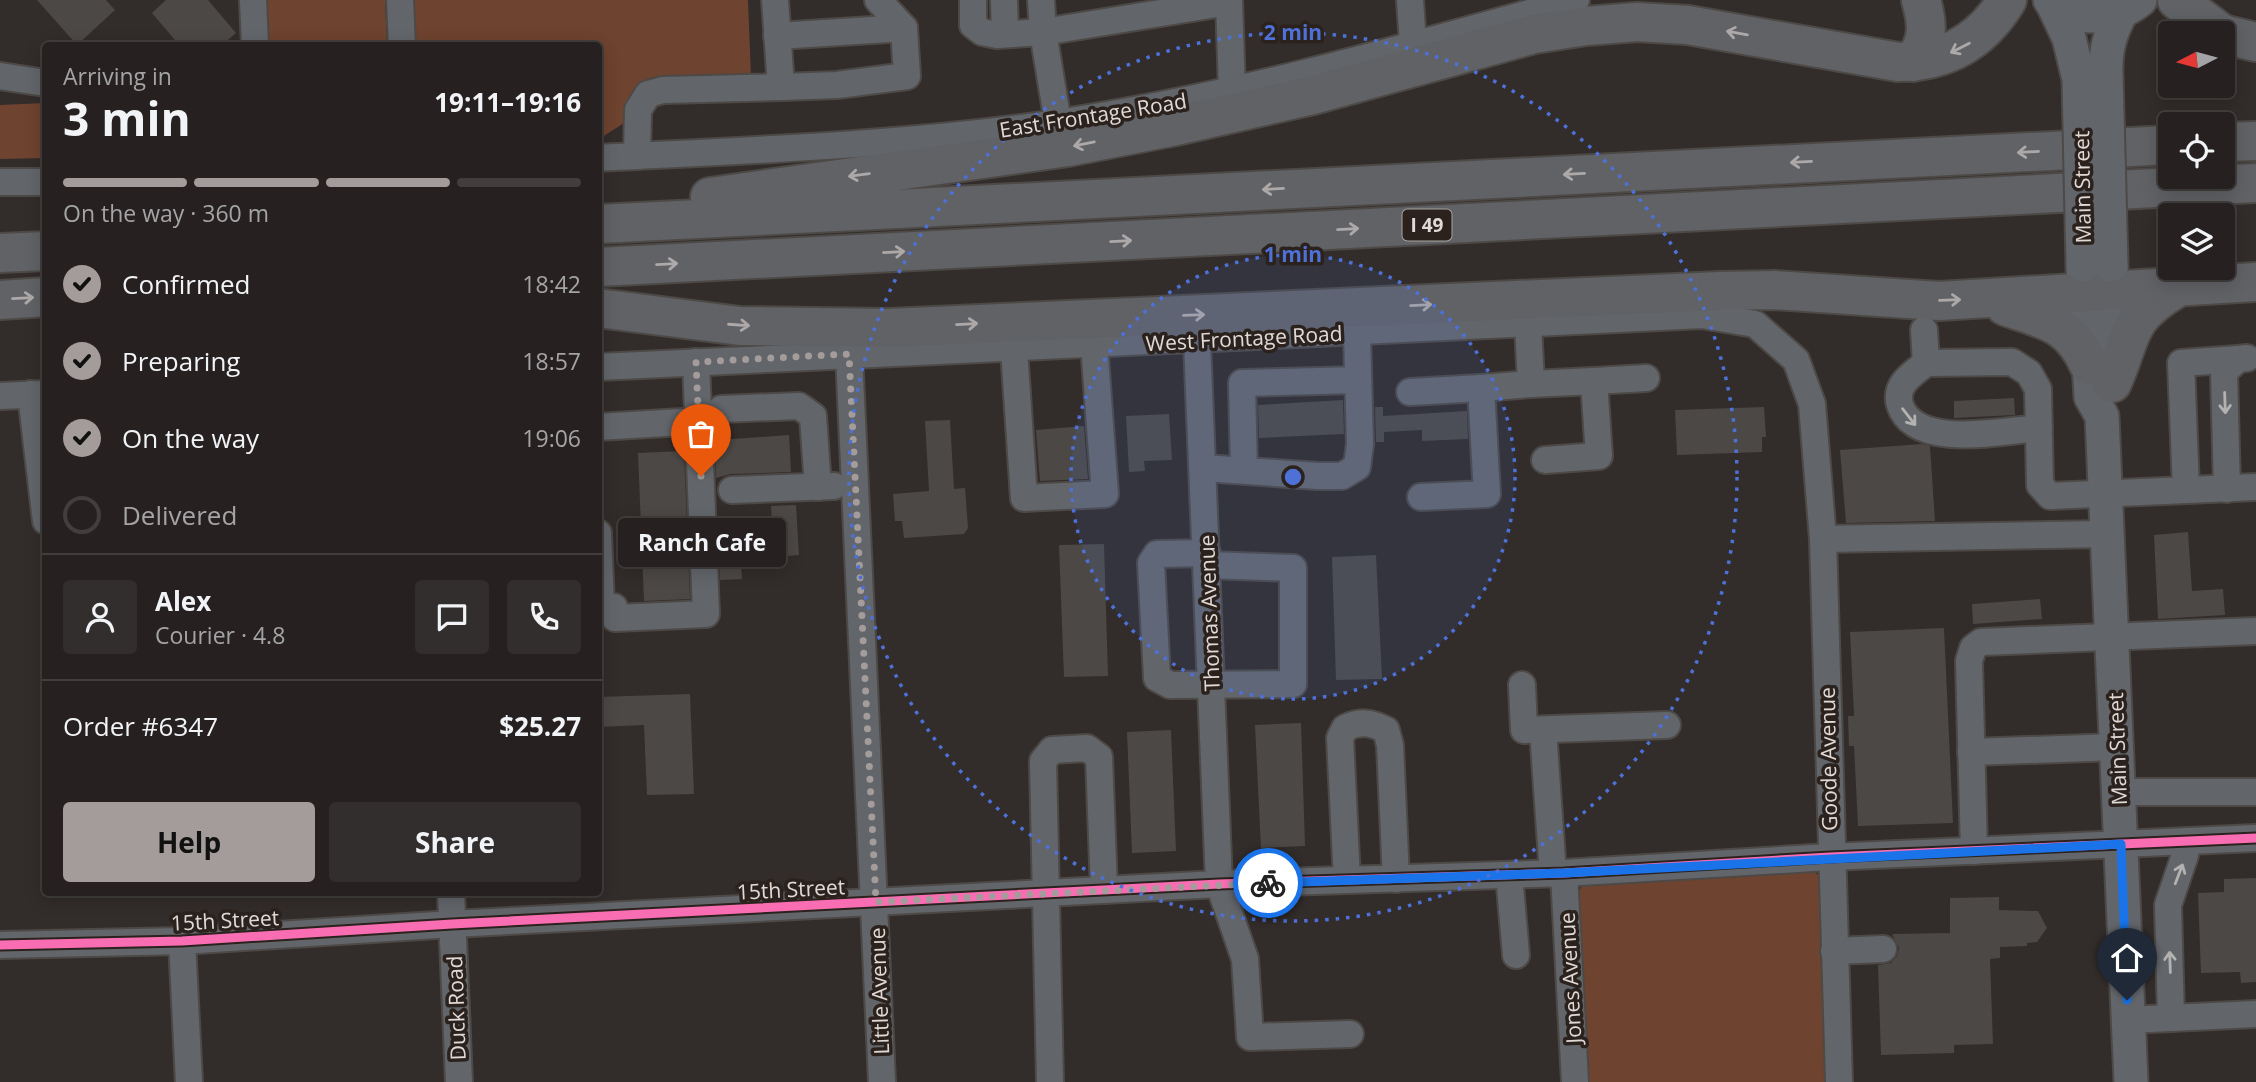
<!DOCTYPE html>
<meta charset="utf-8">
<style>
body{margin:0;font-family:"Open Sans",sans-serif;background:#322e2d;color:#f1f3f6;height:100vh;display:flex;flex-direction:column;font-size:26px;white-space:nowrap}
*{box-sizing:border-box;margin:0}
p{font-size:23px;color:#a4a3a5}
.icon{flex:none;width:38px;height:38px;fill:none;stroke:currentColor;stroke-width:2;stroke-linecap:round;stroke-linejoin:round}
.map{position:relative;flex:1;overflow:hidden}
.side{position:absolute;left:42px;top:42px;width:560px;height:854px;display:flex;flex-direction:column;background:#262120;border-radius:7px;box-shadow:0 4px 18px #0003,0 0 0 2px #423e3e}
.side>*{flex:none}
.needle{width:46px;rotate:264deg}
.fabs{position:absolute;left:2158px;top:21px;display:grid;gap:14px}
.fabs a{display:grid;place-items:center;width:77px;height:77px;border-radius:7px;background:#262120;box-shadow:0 4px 18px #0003,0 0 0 2px #423e3e;font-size:35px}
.pin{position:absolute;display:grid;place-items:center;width:60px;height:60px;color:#fff;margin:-72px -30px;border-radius:50% 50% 50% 0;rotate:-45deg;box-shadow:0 0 7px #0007}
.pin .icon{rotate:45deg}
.courier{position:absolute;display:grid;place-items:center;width:70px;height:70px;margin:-35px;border:5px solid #1a73e8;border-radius:50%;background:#fff;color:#222;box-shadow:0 2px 9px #0007}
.bubble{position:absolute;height:49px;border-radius:7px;background:#262120;box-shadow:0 4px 18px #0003,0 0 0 2px #423e3e;font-size:23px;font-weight:700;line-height:49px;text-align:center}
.headline em{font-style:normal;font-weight:700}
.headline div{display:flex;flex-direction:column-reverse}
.headline{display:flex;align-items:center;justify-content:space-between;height:119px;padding:0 21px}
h1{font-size:46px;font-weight:700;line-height:52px}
.bar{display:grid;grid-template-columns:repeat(4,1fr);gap:10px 7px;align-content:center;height:84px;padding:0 21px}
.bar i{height:9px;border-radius:5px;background:#423e3e}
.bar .active{background:#a39c9a}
.bar p{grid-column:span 4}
.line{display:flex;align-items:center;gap:18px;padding:0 21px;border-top:2px solid #423e3e}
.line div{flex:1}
.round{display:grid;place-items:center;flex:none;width:74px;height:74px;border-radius:7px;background:#322e2d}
ol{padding:0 21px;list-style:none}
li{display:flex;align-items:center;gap:21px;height:77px}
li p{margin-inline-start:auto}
li .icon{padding:7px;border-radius:50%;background:#a39c9a;color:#111;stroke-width:4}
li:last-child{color:#a4a3a5}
li i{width:38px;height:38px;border:4px solid #423e3e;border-radius:50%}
.primary-button{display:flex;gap:14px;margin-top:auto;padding:14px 21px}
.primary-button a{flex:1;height:80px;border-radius:7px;background:#a39c9a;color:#111;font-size:28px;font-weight:700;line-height:80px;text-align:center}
.primary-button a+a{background:#322e2d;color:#f1f3f6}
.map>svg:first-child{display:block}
</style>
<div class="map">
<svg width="2256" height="1082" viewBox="0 0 2256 1082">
<rect width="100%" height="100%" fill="#322c2a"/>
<!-- green -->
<g fill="#6e432f">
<polygon points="265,0 385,0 387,45 266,45"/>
<polygon points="411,0 748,0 751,77 628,104 624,123 599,139 598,46 412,45"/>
<polygon points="45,103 45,158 0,159 0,105"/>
<polygon points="1800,871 1815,872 1823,880 1830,1082 1587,1082 1576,899 1582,885 1588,881"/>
</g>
<!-- building -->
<g fill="#4c4846">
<polygon points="37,0 106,0 115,10 77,45"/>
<polygon points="166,0 208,0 236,33 221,46 180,46 152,13"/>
<polygon points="2014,398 2015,415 1954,418 1954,401"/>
<polygon points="1343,400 1344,434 1259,438 1258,405"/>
<polygon points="1375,407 1383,407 1383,416 1467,411 1468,439 1422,441 1422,430 1384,432 1384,442 1376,442"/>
<polygon points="1764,407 1766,437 1762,437 1762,452 1677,455 1675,410"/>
<polygon points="1169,414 1172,460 1144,461 1145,471 1129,472 1126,416"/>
<polygon points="950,420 954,489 965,488 968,528 964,534 904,538 902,521 895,521 893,494 929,491 925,421"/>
<polygon points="1084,426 1088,479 1040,481 1036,430"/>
<polygon points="789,435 791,472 731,474 716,478 715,450 720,449 719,440"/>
<polygon points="1922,444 1930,446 1935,521 1846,523 1840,450"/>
<polygon points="684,451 690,599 644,601 638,453"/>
<polygon points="796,505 799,555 774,557 771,506"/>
<polygon points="739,528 742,579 720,580 718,529"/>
<polygon points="2188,532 2192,591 2223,589 2225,615 2158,619 2154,535"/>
<polygon points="1104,544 1108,676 1064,677 1059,545"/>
<polygon points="1376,555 1382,679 1336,680 1332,557"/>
<polygon points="2040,599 2042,619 1973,624 1972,604"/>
<polygon points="1944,628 1953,823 1858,826 1854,746 1849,746 1848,716 1854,716 1850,632"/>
<polygon points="690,694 694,794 647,795 644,725 598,727 598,697"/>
<polygon points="1301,723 1305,846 1261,848 1255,725"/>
<polygon points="1171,730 1176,851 1132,853 1127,732"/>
<polygon points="2256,878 2256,982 2241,983 2240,972 2201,973 2198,893 2224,892 2224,879"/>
<polygon points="1999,897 1999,910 2038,911 2047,928 2037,942 2027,943 2027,946 2000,947 2000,958 1990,959 1993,1044 1954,1045 1954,1053 1881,1055 1878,965 1891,963 1897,956 1899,948 1892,934 1950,933 1950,898"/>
</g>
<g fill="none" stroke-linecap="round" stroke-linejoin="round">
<defs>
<g id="minor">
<polyline points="253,0 255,46"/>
<polyline points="400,0 402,46"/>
<polyline points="878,0 904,28"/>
<polyline points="973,0 973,25 982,32 997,35 1043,32 1229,2"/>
<polyline points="1004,0 1005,34"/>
<polyline points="1041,0 1043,32 1058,123"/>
<polyline points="1229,0 1232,91"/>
<polyline points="1410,0 1413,45"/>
<polyline points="777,36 904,28 907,76 837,85 781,87"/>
<polyline points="0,76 46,83"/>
<polyline points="637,156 638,110 648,94 663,90 781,87 775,0"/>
<path d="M598,158C752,150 905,145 1057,123C1233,97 1404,48 1576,0"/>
<polyline points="0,182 46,182"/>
<polyline points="1924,330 1926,363 2012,362 2029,373 2038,389 2040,485 2050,496 2256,487"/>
<polyline points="1197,341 1219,884 1245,959 1250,1037 1350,1034"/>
<polyline points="1014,349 1024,498 1105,494 1094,344"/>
<polyline points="849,354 882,1082"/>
<path d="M1926,363C1912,374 1894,385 1900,405C1915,450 2002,431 2039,428"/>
<polyline points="598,367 1702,315 1755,324 1796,360 1812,404 1823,539 1839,1082"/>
<polyline points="1594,381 1646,378"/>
<polyline points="1531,384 1594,381 1599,456 1545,460"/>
<polyline points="1410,392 1481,388"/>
<polyline points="31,394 46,521"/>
<polyline points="0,396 46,394"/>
<polyline points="721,409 799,406 813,416 818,487"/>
<polyline points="598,427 699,421"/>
<polyline points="1204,468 1318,476 1342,476 1357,467 1360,444 1357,333"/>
<polyline points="1244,470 1242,383 1358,380"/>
<polyline points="2227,489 2224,372 2238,359 2247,358"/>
<polyline points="732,490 834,486"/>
<polyline points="2186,490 2181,363 2238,359"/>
<polyline points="1421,497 1487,494 1481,388 1531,384 1528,324"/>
<polyline points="598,533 601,607 614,607 615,618 706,614 696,362"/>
<polyline points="1823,539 2107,534"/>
<polyline points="1207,553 1157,554 1151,563 1157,678 1170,685 1293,684 1293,568 1208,565"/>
<polyline points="1522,685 1524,730 1667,725"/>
<polyline points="1543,730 1553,874"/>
<polyline points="1971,752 2117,747"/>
<polyline points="2119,792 2256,792"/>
<polyline points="1974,851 1969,661 1973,648 1981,642 2256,631"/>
<polyline points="1564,873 1575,1082"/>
<polyline points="1509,875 1516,955"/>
<path d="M1347,880L1340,738L1345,728C1360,721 1371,722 1386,730L1390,745L1396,879"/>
<polyline points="451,892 459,1082"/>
<polyline points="182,941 189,1082"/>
<polyline points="0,945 182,941 452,924 1219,884 1564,873 1830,857 2256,838"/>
<polyline points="1834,951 1883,949"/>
<polyline points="2171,1018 2168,905 2185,855 2187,841"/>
<polyline points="2128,1020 2256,1014"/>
<polyline points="1050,1082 1043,761 1052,750 1087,748 1099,757 1104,890"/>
</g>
<g id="major">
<path d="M2050,0C2076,21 2113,22 2140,0"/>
<polyline points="2052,2 2069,38 2079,79"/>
<path d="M2106,77C2105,51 2109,34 2122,11"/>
<polyline points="2083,267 2091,397 2102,416 2131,1082"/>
<polyline points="2111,267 2112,374"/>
</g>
<g id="highway">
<polyline points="2177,0 2221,33"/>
<polyline points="2222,34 2256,42"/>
<path d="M1913,62C1929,41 1928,24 1921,0"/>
<polyline points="2222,142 2256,141"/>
<path d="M710,197L1068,147L1176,126L1313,95L1534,34L1586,26L1637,22L1688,25L1898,62C1946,62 1982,41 2007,0"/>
<polyline points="598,224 2170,145"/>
<polyline points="0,253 46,251"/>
<polyline points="598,267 2256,183"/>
<polyline points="0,300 46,297"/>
<path d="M2005,306C2044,320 2070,322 2089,365"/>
<polyline points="598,308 740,326 889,328 1720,291 1775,290 1939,301 2256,282"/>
<path d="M2112,383C2133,336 2124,320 2175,289"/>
</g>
</defs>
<!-- minor casing -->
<use href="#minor" stroke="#4d4946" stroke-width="30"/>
<!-- major casing -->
<use href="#major" stroke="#4d4946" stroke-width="37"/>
<!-- highway casing -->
<use href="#highway" stroke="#4d4946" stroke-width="42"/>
<!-- minor -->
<use href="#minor" stroke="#62666b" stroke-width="26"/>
<!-- major -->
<use href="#major" stroke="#62666b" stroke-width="33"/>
<!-- highway -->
<use href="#highway" stroke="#616266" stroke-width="38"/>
<defs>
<g id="major-bridge">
<polyline points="2106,77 2111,265"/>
<polyline points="2079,79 2083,265"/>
</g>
</defs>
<!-- major-bridge casing -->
<use href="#major-bridge" stroke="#4d4946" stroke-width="37" stroke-linecap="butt"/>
<!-- major-bridge -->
<use href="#major-bridge" stroke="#62666b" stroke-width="33"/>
<defs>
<polyline id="cycleway" points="0,945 182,941 452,924 1219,884 1564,873 1830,857 2256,838"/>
</defs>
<!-- cycleway casing -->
<use href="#cycleway" stroke="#2b221d" stroke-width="13"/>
<!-- cycleway -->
<use href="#cycleway" stroke="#f96db3" stroke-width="9"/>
</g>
<!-- one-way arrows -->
<defs><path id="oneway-shaft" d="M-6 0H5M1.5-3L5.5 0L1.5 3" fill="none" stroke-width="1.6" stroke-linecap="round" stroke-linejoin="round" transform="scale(1.75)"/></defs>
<g stroke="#ada9a9">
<use href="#oneway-shaft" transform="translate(1737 33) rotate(-170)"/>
<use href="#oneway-shaft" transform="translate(1960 48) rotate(153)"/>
<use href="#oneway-shaft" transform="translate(1084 144) rotate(169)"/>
<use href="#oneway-shaft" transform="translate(2028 152) rotate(177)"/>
<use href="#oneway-shaft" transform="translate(1801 162) rotate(177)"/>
<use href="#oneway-shaft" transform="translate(1574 174) rotate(177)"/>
<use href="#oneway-shaft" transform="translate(859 175) rotate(172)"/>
<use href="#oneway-shaft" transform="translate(1273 189) rotate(177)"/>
<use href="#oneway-shaft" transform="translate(1348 229) rotate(-3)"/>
<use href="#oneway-shaft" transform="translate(1121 241) rotate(-3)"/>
<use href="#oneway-shaft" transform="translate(894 252) rotate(-3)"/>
<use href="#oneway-shaft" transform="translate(667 264) rotate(-3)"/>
<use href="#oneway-shaft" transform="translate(23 298) rotate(-3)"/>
<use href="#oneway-shaft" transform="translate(1950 300) rotate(-2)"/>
<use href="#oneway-shaft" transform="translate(1421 305) rotate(-3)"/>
<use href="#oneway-shaft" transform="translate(1194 315) rotate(-2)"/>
<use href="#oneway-shaft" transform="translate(967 324) rotate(-3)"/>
<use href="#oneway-shaft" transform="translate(739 325) rotate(4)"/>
</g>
<g stroke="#b4b1b1">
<use href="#oneway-shaft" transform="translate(2225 403) rotate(88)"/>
<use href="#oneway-shaft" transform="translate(1909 417) rotate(52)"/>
<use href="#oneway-shaft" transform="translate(2179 874) rotate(-69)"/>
<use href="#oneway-shaft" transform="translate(2170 962) rotate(-92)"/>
</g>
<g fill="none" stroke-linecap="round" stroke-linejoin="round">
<!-- done -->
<polyline stroke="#a39c9a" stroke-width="7" stroke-dasharray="0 12.6" points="701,476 696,362 849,354 876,902 1268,883"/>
<!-- route -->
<polyline stroke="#1a73e8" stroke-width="9" points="1268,883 1564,873 2121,844 2127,1000"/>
</g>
<!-- distance rings -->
<circle cx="1293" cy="477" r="222" fill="#4e71d8" fill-opacity=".12"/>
<g fill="none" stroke="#4e71d8" stroke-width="3.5" stroke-dasharray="3.5 7">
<circle cx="1293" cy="477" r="222"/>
<circle cx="1293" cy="477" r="444"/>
</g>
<g text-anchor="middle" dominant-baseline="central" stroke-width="7" stroke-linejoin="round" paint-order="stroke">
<!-- shield labels -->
<rect fill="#2b221d" stroke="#aaa29e" stroke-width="2" x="1402.5" y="209.5" width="49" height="31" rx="5"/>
<g font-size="19" font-weight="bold" fill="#e0d9d6">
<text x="1427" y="225">I 49</text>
</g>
<!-- street labels -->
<g font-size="21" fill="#e0d9d6" stroke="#2b221d">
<text transform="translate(1093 115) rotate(-9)">East Frontage Road</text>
<text transform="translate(2082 187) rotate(-91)">Main Street</text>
<text transform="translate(1244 338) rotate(-3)">West Frontage Road</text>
<text transform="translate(1209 613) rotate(-92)">Thomas Avenue</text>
<text transform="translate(2117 749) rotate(-92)">Main Street</text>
<text transform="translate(1828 759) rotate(-91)">Goode Avenue</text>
<text transform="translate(791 889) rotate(-3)">15th Street</text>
<text transform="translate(225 920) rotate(-3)">15th Street</text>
<text transform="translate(1570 978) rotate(-93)">Jones Avenue</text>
<text transform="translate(879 991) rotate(-92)">Little Avenue</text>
<text transform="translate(456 1008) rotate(-92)">Duck Road</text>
</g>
</g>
<circle cx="1293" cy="477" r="10" fill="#4e71d8" stroke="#2b221d" stroke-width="3.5"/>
<g font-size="21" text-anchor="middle" font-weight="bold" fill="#4e71d8" stroke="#2b221d" stroke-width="7" stroke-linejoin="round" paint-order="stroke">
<text x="1293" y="40">2 min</text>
<text x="1293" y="262">1 min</text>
</g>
</svg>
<div class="fabs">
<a><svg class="needle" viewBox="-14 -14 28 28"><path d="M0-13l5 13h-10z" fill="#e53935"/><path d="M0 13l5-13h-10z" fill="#a4a3a5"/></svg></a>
<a><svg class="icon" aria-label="locate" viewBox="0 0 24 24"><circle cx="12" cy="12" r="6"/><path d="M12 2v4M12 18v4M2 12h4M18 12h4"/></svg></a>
<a><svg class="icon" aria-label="layers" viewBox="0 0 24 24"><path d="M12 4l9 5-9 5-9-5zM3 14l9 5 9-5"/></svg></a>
</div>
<div class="pin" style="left:701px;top:476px;background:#ea580c"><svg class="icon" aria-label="bag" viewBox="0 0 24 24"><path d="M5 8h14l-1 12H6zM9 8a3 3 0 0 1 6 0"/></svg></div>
<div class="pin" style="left:2127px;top:1000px;background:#1f2937"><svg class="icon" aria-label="home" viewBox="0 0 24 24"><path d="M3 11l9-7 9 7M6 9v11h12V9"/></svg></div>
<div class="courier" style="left:1268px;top:883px"><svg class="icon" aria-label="bike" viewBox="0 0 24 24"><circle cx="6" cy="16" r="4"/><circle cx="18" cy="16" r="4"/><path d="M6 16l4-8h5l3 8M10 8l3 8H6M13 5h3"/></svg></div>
<div class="bubble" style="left:618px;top:518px;width:168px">Ranch Cafe</div>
<section class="side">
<div class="headline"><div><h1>3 min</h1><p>Arriving in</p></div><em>19:11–19:16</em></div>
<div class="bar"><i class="active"></i><i class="active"></i><i class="active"></i><i></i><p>On the way · 360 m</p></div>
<ol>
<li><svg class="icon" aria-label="check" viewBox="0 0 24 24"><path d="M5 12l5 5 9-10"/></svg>Confirmed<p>18:42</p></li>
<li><svg class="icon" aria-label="check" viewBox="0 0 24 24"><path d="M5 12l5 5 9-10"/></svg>Preparing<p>18:57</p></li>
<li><svg class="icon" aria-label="check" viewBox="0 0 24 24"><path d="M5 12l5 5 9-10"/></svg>On the way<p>19:06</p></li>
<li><i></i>Delivered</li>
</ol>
<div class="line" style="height:126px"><a class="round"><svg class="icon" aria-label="person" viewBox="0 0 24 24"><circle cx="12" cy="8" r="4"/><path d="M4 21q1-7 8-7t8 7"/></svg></a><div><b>Alex</b><p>Courier · 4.8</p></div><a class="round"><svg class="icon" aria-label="chat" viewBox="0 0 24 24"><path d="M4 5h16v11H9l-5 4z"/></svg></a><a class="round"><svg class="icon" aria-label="phone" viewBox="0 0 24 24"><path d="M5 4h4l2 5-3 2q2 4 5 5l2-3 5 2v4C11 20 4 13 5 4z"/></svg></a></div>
<div class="line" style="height:91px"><div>Order #6347</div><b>$25.27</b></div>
<div class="primary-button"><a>Help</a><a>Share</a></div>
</section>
</div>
